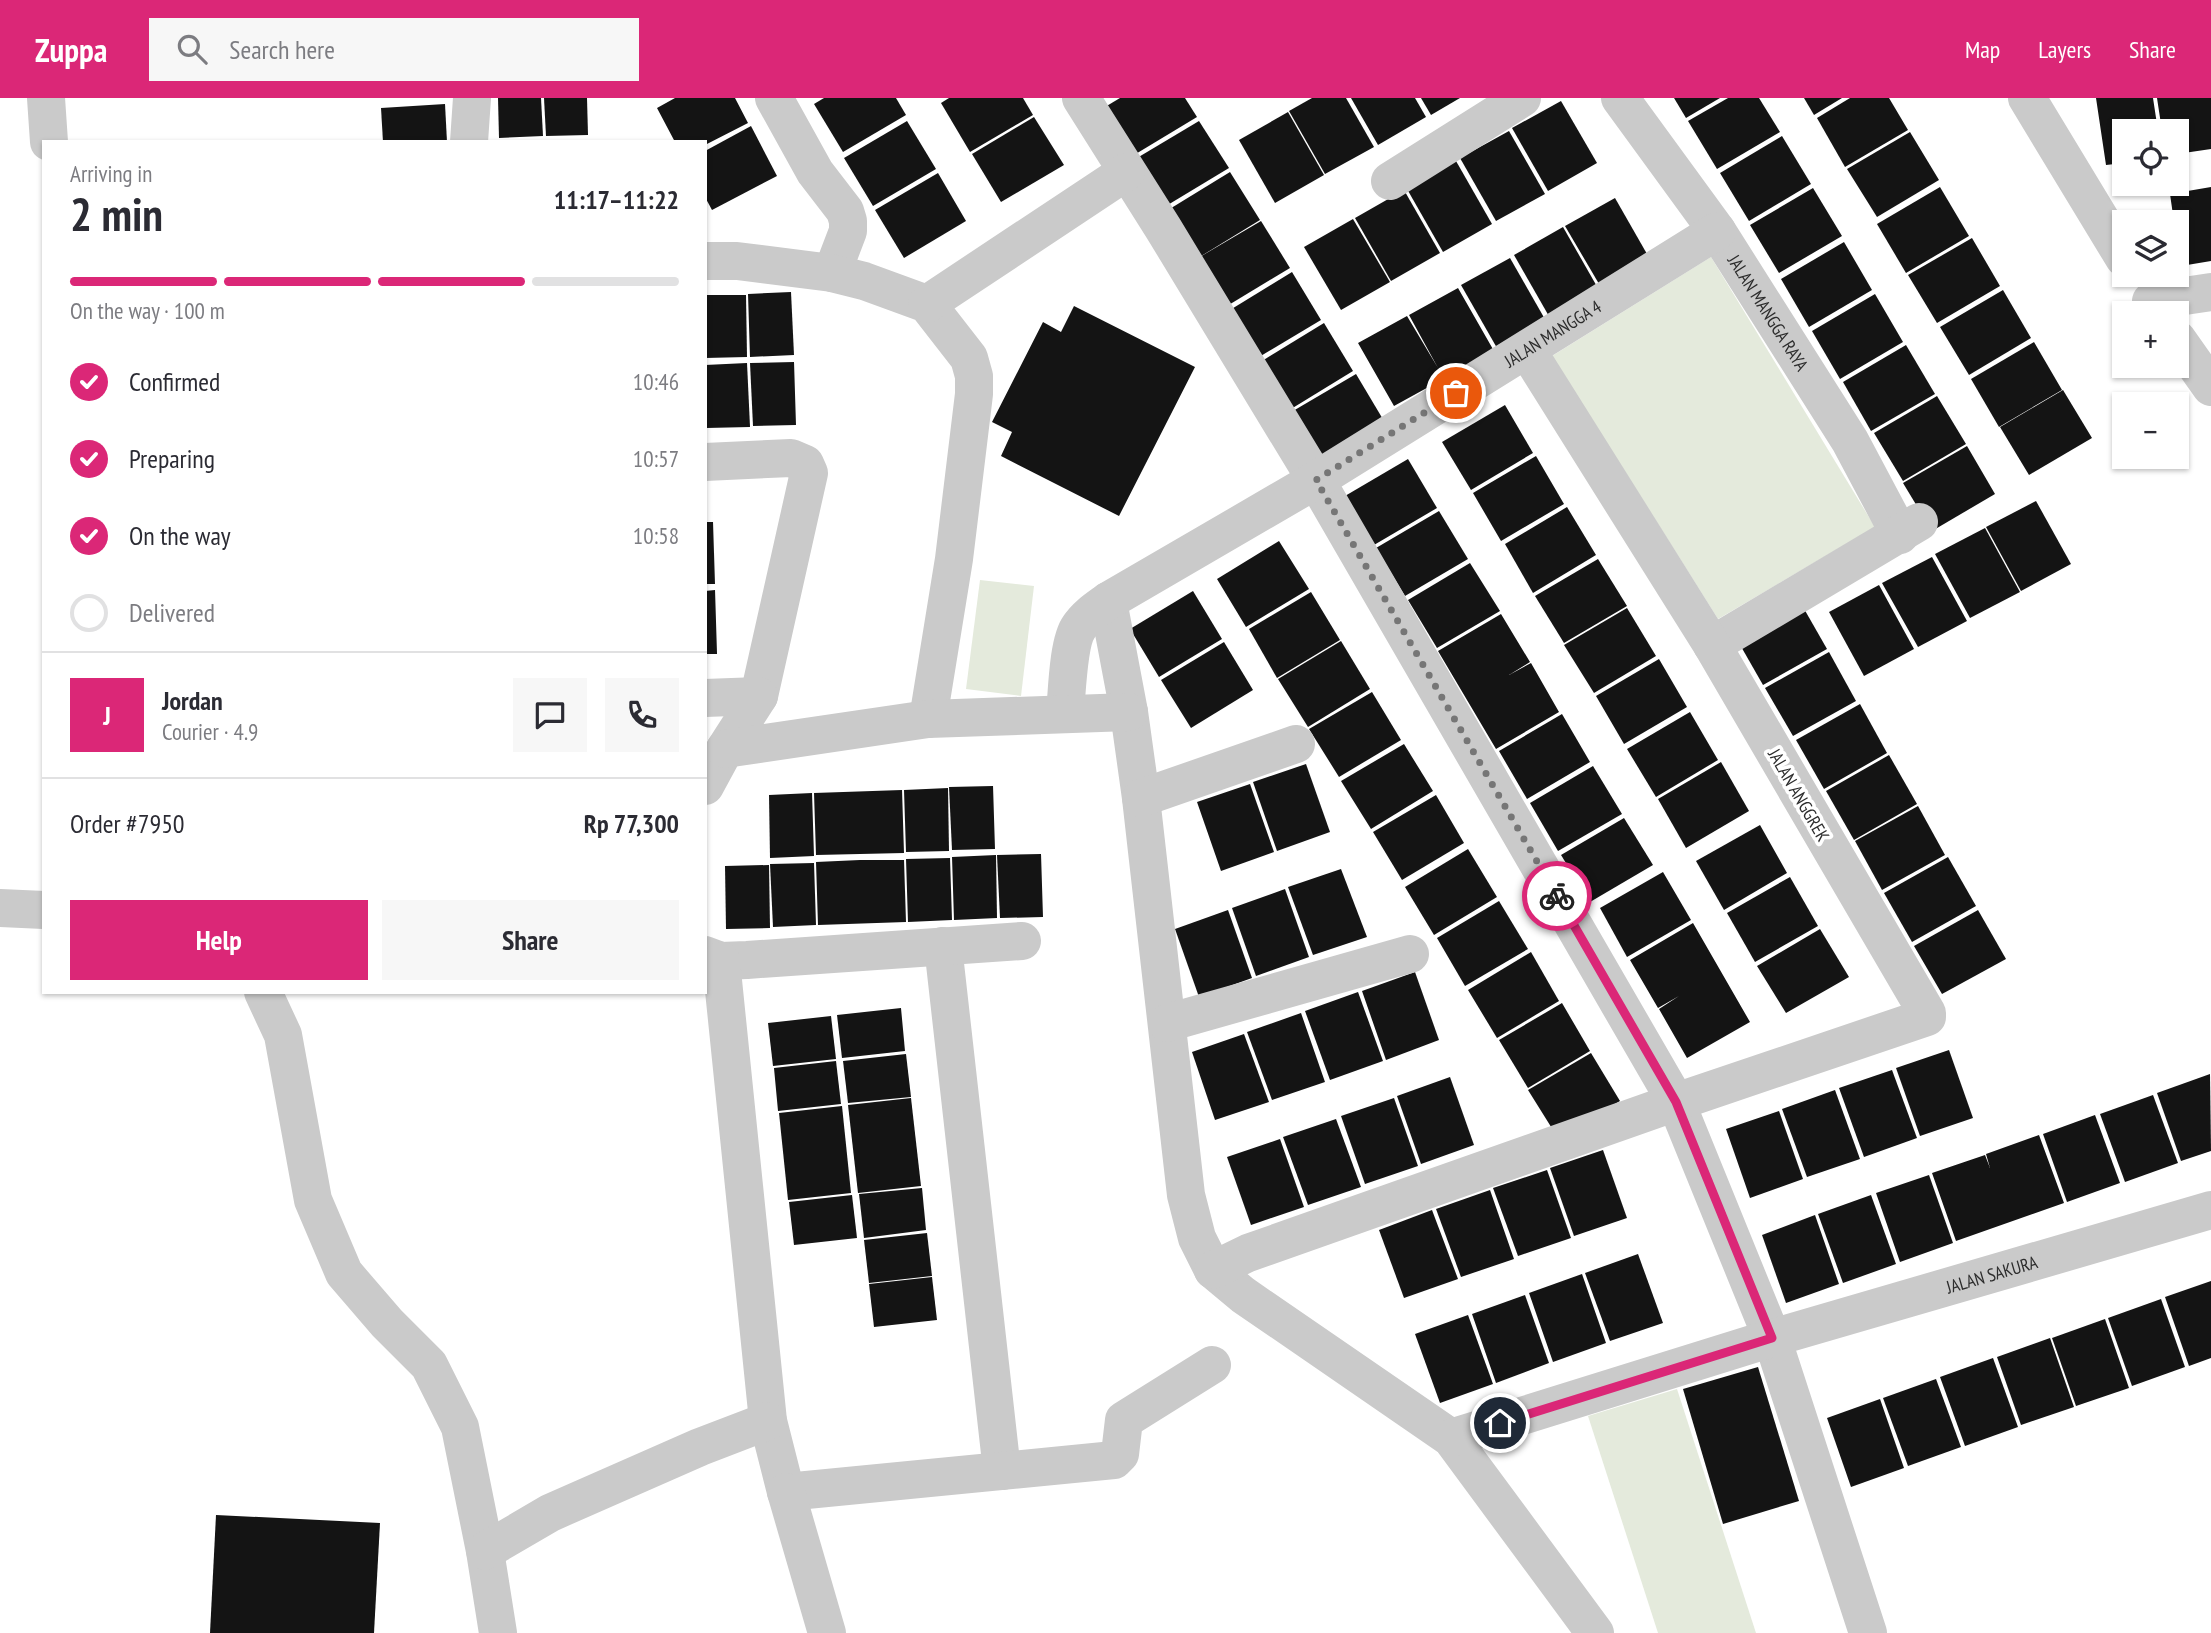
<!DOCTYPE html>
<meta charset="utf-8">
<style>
body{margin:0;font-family:"PT Sans Narrow",sans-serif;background:#f7f7f7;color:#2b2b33;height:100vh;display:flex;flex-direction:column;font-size:26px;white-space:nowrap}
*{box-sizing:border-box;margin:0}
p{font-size:23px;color:#7c7c81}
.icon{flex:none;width:38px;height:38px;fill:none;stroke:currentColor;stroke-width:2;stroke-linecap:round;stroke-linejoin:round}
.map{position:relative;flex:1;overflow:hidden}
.panel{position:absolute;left:42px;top:42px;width:665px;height:854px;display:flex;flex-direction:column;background:#fff;border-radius:0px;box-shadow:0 2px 5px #0004}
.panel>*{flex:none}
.controls{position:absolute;left:2112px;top:21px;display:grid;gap:14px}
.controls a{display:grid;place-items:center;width:77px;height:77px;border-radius:0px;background:#fff;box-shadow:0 2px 5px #0004;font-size:35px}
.pin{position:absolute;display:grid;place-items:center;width:60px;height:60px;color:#fff;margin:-30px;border:4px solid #fff;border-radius:50%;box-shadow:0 2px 7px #0007}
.courier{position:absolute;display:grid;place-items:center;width:70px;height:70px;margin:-35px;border:5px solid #db2777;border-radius:50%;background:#fff;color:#222;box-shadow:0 2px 9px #0007}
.headline em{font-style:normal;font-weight:700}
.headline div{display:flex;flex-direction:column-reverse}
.headline{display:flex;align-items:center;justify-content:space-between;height:119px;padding:0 28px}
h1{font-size:46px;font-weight:700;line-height:52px}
.bar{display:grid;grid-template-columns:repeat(4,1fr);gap:10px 7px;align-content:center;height:84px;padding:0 28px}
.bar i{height:9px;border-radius:5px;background:#e1e1e2}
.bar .on{background:#db2777}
.bar p{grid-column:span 4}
.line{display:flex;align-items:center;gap:18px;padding:0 28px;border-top:2px solid #e1e1e2}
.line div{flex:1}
.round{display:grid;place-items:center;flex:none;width:74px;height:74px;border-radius:0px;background:#f7f7f7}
ol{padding:0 28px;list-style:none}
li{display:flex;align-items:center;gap:21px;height:77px}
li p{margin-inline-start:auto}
li .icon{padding:7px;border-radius:50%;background:#db2777;color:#fff;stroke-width:4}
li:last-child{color:#7c7c81}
li i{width:38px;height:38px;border:4px solid #e1e1e2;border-radius:50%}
.cta{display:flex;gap:14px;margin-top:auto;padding:14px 28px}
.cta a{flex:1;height:80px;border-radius:0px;background:#db2777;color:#fff;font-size:28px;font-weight:700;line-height:80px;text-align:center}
.cta a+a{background:#f7f7f7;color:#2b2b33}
header{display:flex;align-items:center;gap:42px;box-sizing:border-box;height:98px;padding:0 35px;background:#db2777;color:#fff}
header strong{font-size:33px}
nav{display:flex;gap:38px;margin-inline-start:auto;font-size:24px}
.search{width:490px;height:63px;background:#f7f7f7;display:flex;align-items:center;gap:18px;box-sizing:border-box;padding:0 24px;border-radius:0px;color:#7c7c81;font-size:26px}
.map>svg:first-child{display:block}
</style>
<header>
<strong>Zuppa</strong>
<div class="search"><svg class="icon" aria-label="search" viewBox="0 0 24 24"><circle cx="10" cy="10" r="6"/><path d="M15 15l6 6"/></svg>Search here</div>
<nav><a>Map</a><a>Layers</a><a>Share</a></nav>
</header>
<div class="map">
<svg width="2211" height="1535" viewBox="0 0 2211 1535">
<rect width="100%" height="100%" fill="#fff"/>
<!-- green -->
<g fill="#e4eadc">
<polygon points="1711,159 1875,429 1718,521 1552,258"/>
<polygon points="980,482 1034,488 1021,598 966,591"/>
<polygon points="1677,1291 1756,1535 1658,1535 1588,1318"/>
</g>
<!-- building -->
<g fill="#141414">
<polygon points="498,0 541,0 543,38 499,40"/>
<polygon points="544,0 587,0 588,37 546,38"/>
<polygon points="675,0 735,0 748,25 705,47 705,44 675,44 657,10"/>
<polygon points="824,0 896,0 906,17 843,54 814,6"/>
<polygon points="949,0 1023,0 1033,17 970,54 941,5"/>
<polygon points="1120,0 1185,0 1197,19 1134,57 1105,9"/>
<polygon points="1312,0 1346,0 1374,49 1325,76 1289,13"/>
<polygon points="1351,0 1415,0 1426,19 1378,47"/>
<polygon points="1421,0 1460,0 1431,17"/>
<polygon points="1674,0 1720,0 1686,20"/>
<polygon points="1728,0 1759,0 1780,34 1717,71 1688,23"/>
<polygon points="1804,0 1842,0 1814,17"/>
<polygon points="1850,0 1889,0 1908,32 1845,69 1817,20"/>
<polygon points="2096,0 2153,0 2158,33 2124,33 2124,65 2106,67"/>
<polygon points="2157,0 2211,0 2211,51 2177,56 2177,33 2162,33"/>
<polygon points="1561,3 1597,65 1548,93 1512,30"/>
<polygon points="445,6 447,44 383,44 381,10"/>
<polygon points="1288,14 1324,77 1275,105 1239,42"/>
<polygon points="1034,19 1064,67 1001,104 972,56"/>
<polygon points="907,23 936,71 873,108 844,60"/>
<polygon points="1199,23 1229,70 1166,108 1137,60"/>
<polygon points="751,28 777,78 712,112 705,99 705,53"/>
<polygon points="1509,33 1545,96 1496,123 1460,60"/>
<polygon points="1910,34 1939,82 1877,119 1847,71"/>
<polygon points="1782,38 1811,86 1749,123 1720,75"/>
<polygon points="1456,63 1492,126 1443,154 1407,91"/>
<polygon points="1230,74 1260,122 1198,160 1168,112"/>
<polygon points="938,75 966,123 904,160 875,112"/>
<polygon points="1940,89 1969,138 1906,175 1877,126"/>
<polygon points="2211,89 2211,163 2181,168 2177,141 2177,124 2174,124 2170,96"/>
<polygon points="1813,90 1842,138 1779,175 1750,127"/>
<polygon points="1404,92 1440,155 1391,183 1355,120"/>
<polygon points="1615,100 1651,163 1602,191 1565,128"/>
<polygon points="1353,121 1390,184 1341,212 1304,149"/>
<polygon points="1261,123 1290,170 1227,208 1198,160"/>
<polygon points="1563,129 1599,192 1550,220 1514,157"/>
<polygon points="1972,140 2000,188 1937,225 1908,177"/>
<polygon points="1844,144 1872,192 1809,229 1781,181"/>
<polygon points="1510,160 1546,223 1497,250 1461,187"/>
<polygon points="1292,174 1321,222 1259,259 1230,212"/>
<polygon points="1458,190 1494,253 1394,308 1358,245 1407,218 1438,270 1409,217"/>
<polygon points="2003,192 2031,240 1969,277 1940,229"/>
<polygon points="791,194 794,257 750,259 748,196"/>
<polygon points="1875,196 1903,244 1840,281 1812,233"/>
<polygon points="705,197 746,197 747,259 705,260"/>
<polygon points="1074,208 1195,269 1119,418 1001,358 1012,334 992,324 1043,224 1061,234"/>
<polygon points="1324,225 1353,273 1291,311 1262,263"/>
<polygon points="2034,244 2062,292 1999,329 1971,281"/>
<polygon points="1906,247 1935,296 1871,333 1843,284"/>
<polygon points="794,264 796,327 753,328 750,265"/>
<polygon points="747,265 750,329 706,330 705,267"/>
<polygon points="1356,276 1384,323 1322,361 1293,313"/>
<polygon points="2063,292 2092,340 2029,377 2000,329"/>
<polygon points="1937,298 1966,346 1903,383 1874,335"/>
<polygon points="1505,307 1533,355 1471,392 1442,344"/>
<polygon points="1967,348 1995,396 1932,433 1903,385"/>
<polygon points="1536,358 1564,406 1501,443 1473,395"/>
<polygon points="1408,361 1437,410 1374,447 1345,398"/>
<polygon points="2036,403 2071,466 2021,493 1986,429"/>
<polygon points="1567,409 1596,457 1533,495 1505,446"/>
<polygon points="1439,413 1468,461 1405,498 1376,450"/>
<polygon points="705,424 713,424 715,486 705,486"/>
<polygon points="1985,430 2020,494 1970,520 1935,456"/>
<polygon points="1279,443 1309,491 1246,529 1217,481"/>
<polygon points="1932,459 1967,523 1918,549 1882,485"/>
<polygon points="1598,461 1627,508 1564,545 1535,498"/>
<polygon points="1470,465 1500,513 1437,550 1408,502"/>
<polygon points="1879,487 1914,551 1864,578 1829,514"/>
<polygon points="715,492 717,556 705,556 705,493"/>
<polygon points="1193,493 1222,541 1159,579 1130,531"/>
<polygon points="1311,494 1340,542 1277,580 1249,531"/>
<polygon points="1799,502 1827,551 1763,587 1735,538"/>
<polygon points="1627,510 1656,558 1594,595 1564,547"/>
<polygon points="1501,516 1530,564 1509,577 1531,565 1559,614 1496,651 1438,553"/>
<polygon points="1341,543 1370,591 1308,629 1278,581"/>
<polygon points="1224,544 1253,592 1191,630 1161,582"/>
<polygon points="1829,554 1856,603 1793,638 1765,590"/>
<polygon points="1659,561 1687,609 1624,646 1596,598"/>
<polygon points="1372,594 1401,642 1339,679 1309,631"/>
<polygon points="1860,606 1887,655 1824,691 1796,642"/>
<polygon points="1690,614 1718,662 1656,699 1627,651"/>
<polygon points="1562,616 1590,664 1527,701 1499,653"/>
<polygon points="1404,646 1433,693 1371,731 1341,683"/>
<polygon points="1889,657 1917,706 1854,742 1826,693"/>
<polygon points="1721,664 1749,713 1686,750 1658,701"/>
<polygon points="1306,666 1330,734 1277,753 1253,684"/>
<polygon points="1593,668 1622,716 1558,753 1530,705"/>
<polygon points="1250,686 1274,754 1221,773 1197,704"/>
<polygon points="993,688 995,751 952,752 949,689"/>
<polygon points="948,690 949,753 906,754 904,692"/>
<polygon points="902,692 904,755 816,757 814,695"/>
<polygon points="812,695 814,758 770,760 769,697"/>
<polygon points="1436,697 1464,745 1402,782 1373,734"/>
<polygon points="1918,708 1945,757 1882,792 1855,743"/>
<polygon points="1624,720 1653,767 1590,804 1561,757"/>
<polygon points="1760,727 1787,775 1724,812 1696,763"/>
<polygon points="1468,751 1497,799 1434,837 1405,789"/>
<polygon points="1041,756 1043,819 1000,820 997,757"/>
<polygon points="996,757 997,820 954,822 952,759"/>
<polygon points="1948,759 1976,808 1912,844 1884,795"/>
<polygon points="950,760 952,822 908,824 906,761"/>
<polygon points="860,762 904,762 906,824 818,827 816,764"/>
<polygon points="814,765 816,827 773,829 770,766"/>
<polygon points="769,767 770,830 726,831 725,768"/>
<polygon points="1341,771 1367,839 1313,857 1288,789"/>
<polygon points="1663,774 1691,822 1627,859 1600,810"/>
<polygon points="1790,779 1818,828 1755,864 1727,815"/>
<polygon points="1285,791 1309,859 1256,878 1232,810"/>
<polygon points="1499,803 1528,851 1465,888 1437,840"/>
<polygon points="1228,812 1252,880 1199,899 1175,831"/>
<polygon points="1978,812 2006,861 1942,896 1914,848"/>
<polygon points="1693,825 1750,924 1687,960 1659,911 1679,898 1658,910 1630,862"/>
<polygon points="1820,831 1849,879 1786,915 1757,868"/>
<polygon points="1531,854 1559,903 1497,940 1468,892"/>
<polygon points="1415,874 1439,942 1386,962 1362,893"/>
<polygon points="1358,894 1383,963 1330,982 1305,913"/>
<polygon points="1562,905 1590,953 1528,990 1499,942"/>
<polygon points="901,910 905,953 842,960 837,917"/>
<polygon points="1301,915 1325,984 1272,1002 1247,934"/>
<polygon points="831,918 836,961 773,968 768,925"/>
<polygon points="1244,936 1269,1004 1215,1022 1192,954"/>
<polygon points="1949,952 1973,1020 1920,1038 1896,970"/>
<polygon points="1591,955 1620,1003 1558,1040 1528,992"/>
<polygon points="906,956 911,999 848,1005 843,963"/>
<polygon points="836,963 841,1006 778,1013 774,970"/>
<polygon points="1892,972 1917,1040 1864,1059 1839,990"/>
<polygon points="2210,976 2211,1053 2181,1063 2157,995"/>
<polygon points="1450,979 1474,1047 1421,1066 1397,998"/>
<polygon points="1835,992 1860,1061 1807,1079 1782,1011"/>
<polygon points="2153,997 2178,1065 2125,1084 2100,1016"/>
<polygon points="911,1000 921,1088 858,1095 848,1007"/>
<polygon points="1394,1000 1418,1068 1365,1086 1341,1018"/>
<polygon points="842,1008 851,1095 788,1102 779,1015"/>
<polygon points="1779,1013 1803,1081 1750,1100 1726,1031"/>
<polygon points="2095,1017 2120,1085 2067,1104 2043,1036"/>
<polygon points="1336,1021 1361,1089 1308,1107 1283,1039"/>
<polygon points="2039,1037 2064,1105 1956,1143 1932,1075 1985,1057 1990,1070 1986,1056"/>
<polygon points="1280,1041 1304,1109 1251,1127 1227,1059"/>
<polygon points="1603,1052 1627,1120 1574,1138 1550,1070"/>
<polygon points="1547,1072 1571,1140 1518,1158 1493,1090"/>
<polygon points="1929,1077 1953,1145 1900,1164 1876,1095"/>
<polygon points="922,1090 926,1132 864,1140 859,1096"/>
<polygon points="1490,1092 1514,1161 1461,1179 1436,1111"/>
<polygon points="852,1097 857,1140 794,1147 789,1104"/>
<polygon points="1871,1097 1896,1166 1843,1185 1818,1116"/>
<polygon points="1432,1112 1458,1181 1404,1200 1379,1132"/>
<polygon points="1815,1117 1839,1186 1786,1205 1762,1137"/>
<polygon points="927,1135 932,1178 869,1185 864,1142"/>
<polygon points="1638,1156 1663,1225 1610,1243 1585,1175"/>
<polygon points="1582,1176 1606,1245 1553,1264 1529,1195"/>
<polygon points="932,1179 937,1222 874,1229 869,1186"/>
<polygon points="2211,1183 2211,1260 2189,1268 2165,1199"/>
<polygon points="1525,1197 1549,1265 1496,1285 1472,1216"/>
<polygon points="2161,1201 2185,1269 2132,1288 2108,1220"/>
<polygon points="1468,1217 1493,1286 1440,1305 1415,1236"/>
<polygon points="2105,1221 2129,1290 2076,1308 2052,1240"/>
<polygon points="2050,1240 2074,1309 2021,1327 1997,1259"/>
<polygon points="1993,1260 2018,1329 1965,1348 1940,1279"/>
<polygon points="1758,1269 1799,1403 1723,1426 1683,1291"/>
<polygon points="1936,1281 1961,1349 1908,1368 1883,1300"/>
<polygon points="1880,1301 1904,1370 1851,1389 1827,1320"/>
<polygon points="216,1417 380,1425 374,1535 210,1535"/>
</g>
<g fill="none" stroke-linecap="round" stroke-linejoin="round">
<!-- minor -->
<g stroke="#cacaca" stroke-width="38">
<polyline points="46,0 49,44"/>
<polyline points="774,0 815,74 845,113 848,123 848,133 832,175"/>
<polyline points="1081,0 1163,130 1316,382 1676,1004 1772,1240 1868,1535"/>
<path id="s1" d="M1620,0L1717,133L1850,343L1900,437"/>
<polyline points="2027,0 2124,160"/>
<polyline points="469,44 472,0"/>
<polyline points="1390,83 1522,0"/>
<polyline points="705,163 737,163 832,175 864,183 927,206 969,260 974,278 974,296 954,461 928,621"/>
<polyline points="2151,203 2211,194"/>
<polyline points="927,206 1126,74"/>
<polyline points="2177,241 2211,289"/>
<polyline points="705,364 791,360 805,366 809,375 759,598 725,651 705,688"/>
<polyline points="1108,503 1129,614 1141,700 1186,1097 1197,1140 1213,1172 1243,1197 1451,1340 1595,1535"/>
<polyline points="1712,547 1919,424"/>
<polyline points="705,600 759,598"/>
<path id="s2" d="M1065,615C1067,595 1068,544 1079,529C1086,518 1097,511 1108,503L1316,382L1717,133"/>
<polyline points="725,651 928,621 1129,614"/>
<polyline points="1141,700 1296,646"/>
<polyline points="0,810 44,812"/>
<polyline points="943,848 1002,1373"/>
<polyline points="705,857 721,863 747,862 1022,843"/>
<polyline points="721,863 768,1323 786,1394 1114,1362 1120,1356 1124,1322 1212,1267"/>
<polyline points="263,894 283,937 313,1102 344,1175 387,1225 429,1267 460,1329 485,1453 498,1535"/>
<polyline points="1167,925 1410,856"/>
<polyline points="1213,1172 1248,1155 1676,1004 1927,919 1927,915 1712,547 1527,252"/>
<path id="s3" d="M1451,1340L1772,1240L2211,1112"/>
<polyline points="786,1394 827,1535"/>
<polyline points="485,1453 550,1415 700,1349 768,1323"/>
</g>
</g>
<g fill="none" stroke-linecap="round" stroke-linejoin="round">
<!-- done -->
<polyline stroke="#767676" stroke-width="7" stroke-dasharray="0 12.6" points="1456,295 1316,382 1557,798"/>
<!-- route -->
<polyline stroke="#db2777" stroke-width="9" points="1500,1325 1772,1240 1676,1004 1557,798"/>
</g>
<g text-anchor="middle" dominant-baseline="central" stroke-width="7" stroke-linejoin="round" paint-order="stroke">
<!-- street labels -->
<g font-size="18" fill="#2d2d2d" stroke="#fff">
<text stroke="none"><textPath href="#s1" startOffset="261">JALAN MANGGA RAYA</textPath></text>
<text stroke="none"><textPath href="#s2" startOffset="646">JALAN MANGGA 4</textPath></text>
<text transform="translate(1799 697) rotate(60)">JALAN ANGGREK</text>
<text stroke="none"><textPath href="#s3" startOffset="565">JALAN SAKURA</textPath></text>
</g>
</g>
</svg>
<div class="controls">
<a><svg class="icon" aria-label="locate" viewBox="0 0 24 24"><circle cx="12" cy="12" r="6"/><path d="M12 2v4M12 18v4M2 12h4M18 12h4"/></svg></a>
<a><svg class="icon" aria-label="layers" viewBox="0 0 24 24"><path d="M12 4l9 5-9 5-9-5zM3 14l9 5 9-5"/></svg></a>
<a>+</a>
<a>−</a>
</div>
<div class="pin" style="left:1456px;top:295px;background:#ea580c"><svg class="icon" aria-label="bag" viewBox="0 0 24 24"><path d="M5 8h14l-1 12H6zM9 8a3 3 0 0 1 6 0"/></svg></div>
<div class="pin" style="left:1500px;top:1325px;background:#1f2937"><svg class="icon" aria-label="home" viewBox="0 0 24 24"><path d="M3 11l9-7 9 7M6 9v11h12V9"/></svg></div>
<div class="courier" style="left:1557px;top:798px"><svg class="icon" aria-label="bike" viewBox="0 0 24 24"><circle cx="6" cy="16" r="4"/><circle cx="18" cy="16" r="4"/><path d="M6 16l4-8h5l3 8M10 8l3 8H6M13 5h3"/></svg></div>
<section class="panel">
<div class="headline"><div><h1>2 min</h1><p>Arriving in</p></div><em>11:17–11:22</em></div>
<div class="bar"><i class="on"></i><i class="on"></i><i class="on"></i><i></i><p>On the way · 100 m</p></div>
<ol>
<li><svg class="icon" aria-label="check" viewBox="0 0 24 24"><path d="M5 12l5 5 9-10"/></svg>Confirmed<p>10:46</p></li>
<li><svg class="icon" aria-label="check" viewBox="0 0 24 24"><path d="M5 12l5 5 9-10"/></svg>Preparing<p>10:57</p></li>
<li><svg class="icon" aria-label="check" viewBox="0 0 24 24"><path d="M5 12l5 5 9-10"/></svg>On the way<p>10:58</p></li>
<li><i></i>Delivered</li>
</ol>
<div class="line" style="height:126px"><b class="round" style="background:#db2777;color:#fff">J</b><div><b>Jordan</b><p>Courier · 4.9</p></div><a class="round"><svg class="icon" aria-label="chat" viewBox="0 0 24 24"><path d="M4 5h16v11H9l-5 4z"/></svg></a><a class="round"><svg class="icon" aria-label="phone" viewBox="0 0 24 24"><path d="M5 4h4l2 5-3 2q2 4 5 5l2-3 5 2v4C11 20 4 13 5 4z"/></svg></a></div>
<div class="line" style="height:91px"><div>Order #7950</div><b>Rp 77,300</b></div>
<div class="cta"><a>Help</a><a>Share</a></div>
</section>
</div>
